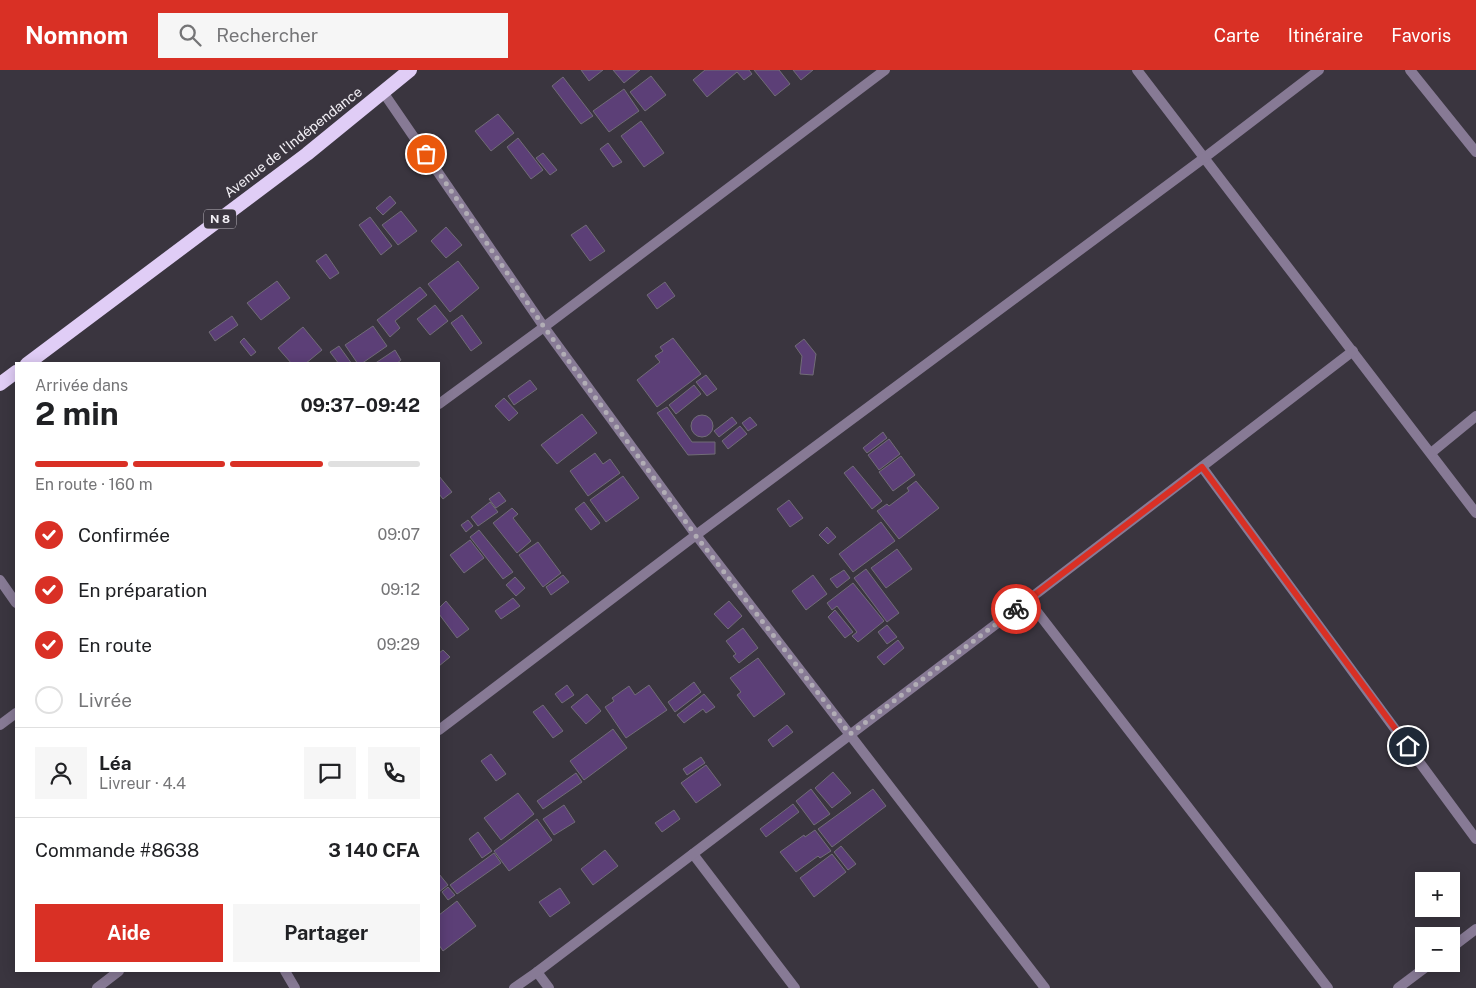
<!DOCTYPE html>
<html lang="fr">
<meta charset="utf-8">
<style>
body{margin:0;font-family:"Public Sans",sans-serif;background:#f6f6f6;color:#202124;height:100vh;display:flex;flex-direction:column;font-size:19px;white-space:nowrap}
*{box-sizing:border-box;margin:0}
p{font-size:16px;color:#757577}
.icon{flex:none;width:28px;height:28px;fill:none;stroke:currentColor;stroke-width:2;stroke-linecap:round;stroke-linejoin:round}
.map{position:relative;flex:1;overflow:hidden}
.side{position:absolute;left:15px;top:292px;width:425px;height:610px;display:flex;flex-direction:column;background:#fff;border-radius:0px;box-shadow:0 2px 12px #0003}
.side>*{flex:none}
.tools{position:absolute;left:1415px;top:802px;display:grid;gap:10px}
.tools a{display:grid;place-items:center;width:45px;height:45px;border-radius:0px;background:#fff;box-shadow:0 2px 12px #0003;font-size:25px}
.pin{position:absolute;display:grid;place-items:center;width:42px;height:42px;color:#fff;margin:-21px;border:2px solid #fff;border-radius:50%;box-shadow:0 1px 5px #0007}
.courier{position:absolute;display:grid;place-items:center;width:50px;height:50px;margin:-25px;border:4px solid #d93025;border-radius:50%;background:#fff;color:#222;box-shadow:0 1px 6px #0007}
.headline em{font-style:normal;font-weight:700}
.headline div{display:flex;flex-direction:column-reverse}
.headline{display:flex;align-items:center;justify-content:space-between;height:85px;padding:0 20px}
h1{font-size:32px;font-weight:700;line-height:38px}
.bar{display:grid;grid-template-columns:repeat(4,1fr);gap:8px 5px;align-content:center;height:60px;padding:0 20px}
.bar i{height:6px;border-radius:4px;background:#e0e0e0}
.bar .on{background:#d93025}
.bar p{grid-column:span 4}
.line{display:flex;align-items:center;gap:12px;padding:0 20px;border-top:1px solid #e0e0e0}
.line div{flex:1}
.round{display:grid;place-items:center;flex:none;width:52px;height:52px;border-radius:0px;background:#f6f6f6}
ol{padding:0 20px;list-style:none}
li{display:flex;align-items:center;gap:15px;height:55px}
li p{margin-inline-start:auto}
li .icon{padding:5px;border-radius:50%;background:#d93025;color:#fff;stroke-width:4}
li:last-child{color:#757577}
li i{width:28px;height:28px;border:2px solid #e0e0e0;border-radius:50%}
.cta{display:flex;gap:10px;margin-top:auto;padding:10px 20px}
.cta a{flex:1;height:58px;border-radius:0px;background:#d93025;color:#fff;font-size:20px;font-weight:700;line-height:58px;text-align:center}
.cta a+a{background:#f6f6f6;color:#202124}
header{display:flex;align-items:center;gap:30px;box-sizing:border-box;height:70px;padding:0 25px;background:#d93025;color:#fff}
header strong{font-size:24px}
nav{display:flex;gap:28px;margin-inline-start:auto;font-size:18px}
.search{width:350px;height:45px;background:#f6f6f6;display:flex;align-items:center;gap:12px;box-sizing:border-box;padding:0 18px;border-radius:0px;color:#757577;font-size:19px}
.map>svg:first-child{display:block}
</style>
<header>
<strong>Nomnom</strong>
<div class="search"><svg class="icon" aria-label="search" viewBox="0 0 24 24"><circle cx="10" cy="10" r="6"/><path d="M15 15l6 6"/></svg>Rechercher</div>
<nav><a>Carte</a><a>Itinéraire</a><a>Favoris</a></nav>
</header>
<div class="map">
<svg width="1476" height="918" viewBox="0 0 1476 918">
<rect width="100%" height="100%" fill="#3a353f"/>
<!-- building -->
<g fill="#5c3f77" stroke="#716c77">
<polygon points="581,0 603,0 589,11"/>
<polygon points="613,0 640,0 624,13"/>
<polygon points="705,0 749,0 752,4 744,10 737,2 707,27 693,10"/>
<polygon points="754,0 779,0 790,14 775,26"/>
<polygon points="793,0 813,0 801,10"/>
<polygon points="651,6 666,25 645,41 630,22"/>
<polygon points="563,7 593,46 581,54 552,16"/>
<polygon points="624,19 639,41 609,62 593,41"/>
<polygon points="498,44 514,63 491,81 475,61"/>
<polygon points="641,51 664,83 644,97 621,66"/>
<polygon points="518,68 543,100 531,109 507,77"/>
<polygon points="608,73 622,92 613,97 600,79"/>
<polygon points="543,83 557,100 550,105 536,88"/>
<polygon points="390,126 396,133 383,145 376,138"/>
<polygon points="401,141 417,161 398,175 382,155"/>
<polygon points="370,147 392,176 381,185 359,155"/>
<polygon points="586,155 605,181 590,191 571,165"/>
<polygon points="446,157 462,175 446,188 431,171"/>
<polygon points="326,184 339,203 330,209 316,191"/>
<polygon points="458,191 479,218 450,242 428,214"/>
<polygon points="277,211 290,228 261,250 247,233"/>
<polygon points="665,212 675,226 657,239 647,225"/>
<polygon points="420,217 427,225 395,251 400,258 390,267 377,250"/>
<polygon points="435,235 448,251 430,265 417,249"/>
<polygon points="462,245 482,273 471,281 451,253"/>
<polygon points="232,246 238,255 215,271 209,262"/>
<polygon points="373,256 387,276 361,294 358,294 345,275"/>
<polygon points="303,257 322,280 305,294 292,294 278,278"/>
<polygon points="244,268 256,282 251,286 240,272"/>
<polygon points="673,268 701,304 657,337 637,310 660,292 655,286 663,281 660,277"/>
<polygon points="804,269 816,284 813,305 800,304 802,286 795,276"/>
<polygon points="339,276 352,294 339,294 330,282"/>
<polygon points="395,280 401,290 396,294 374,294"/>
<polygon points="706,305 717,319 707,326 696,312"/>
<polygon points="530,310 537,319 514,335 508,326"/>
<polygon points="694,315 701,324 676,344 669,335"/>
<polygon points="504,328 518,343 509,351 495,336"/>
<polygon points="667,337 692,372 715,372 715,384 688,385 657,343"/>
<polygon points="582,344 597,363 557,394 541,375"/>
<circle cx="702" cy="356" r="11"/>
<polygon points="732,347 737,353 719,367 714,361"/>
<polygon points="750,347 757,355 748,361 742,353"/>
<polygon points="740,356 747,364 728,379 722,371"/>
<polygon points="883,362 887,368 867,383 863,378"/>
<polygon points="889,369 900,384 879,400 868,385"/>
<polygon points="595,383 603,394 610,389 620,403 588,426 570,401"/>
<polygon points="901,386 915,405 893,421 879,402"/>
<polygon points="853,396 882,431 872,439 844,403"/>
<polygon points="439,406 452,422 443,429 439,424"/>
<polygon points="623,406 639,428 606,452 590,430"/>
<polygon points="916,411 939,438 899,469 877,441 887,434 889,436 909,421 907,418"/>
<polygon points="499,422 506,431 496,438 489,429"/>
<polygon points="789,430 803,448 790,457 777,439"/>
<polygon points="490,432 498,442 478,456 471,447"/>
<polygon points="584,432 600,453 591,460 575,439"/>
<polygon points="512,438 518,444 513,448 531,471 517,483 493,453"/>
<polygon points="468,450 473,456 466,462 461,455"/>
<polygon points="881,452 895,471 853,502 839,484"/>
<polygon points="827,457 836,467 828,474 819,465"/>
<polygon points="479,460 513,502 503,509 470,467"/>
<polygon points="470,470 484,488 464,503 450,485"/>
<polygon points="538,472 561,503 543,517 519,485"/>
<polygon points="897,479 912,499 886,518 871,498"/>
<polygon points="866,499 899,543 887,552 854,508"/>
<polygon points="844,500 850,508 837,518 830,509"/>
<polygon points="563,505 569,512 551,525 546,517"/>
<polygon points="813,505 827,524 806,540 792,521"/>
<polygon points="515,507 525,518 516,526 506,515"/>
<polygon points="853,513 884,551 858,572 852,566 857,562 837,536 832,540 827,533"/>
<polygon points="513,528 520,536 501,549 495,541"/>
<polygon points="446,531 469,559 457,568 439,544 439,538"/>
<polygon points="729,531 742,546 728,559 714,544"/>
<polygon points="835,540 853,562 845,568 828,547"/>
<polygon points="887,555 897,567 887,574 878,562"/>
<polygon points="743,558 758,578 739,593 733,586 736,584 726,571"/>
<polygon points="898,570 904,578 884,595 877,587"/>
<polygon points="443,580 450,587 439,596 439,583"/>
<polygon points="758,588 785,624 754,647 737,625 741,622 730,608"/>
<polygon points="694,612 701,622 675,642 668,632"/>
<polygon points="567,615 574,625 562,633 555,624"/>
<polygon points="649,615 667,640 626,668 605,637 614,631 612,628 629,616 635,625"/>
<polygon points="587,624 601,641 586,654 571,637"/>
<polygon points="704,624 715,637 706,643 703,639 684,653 677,645"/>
<polygon points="543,635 563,661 553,668 533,642"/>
<polygon points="787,655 793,662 773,677 768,670"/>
<polygon points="613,659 627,678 584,710 570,691"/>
<polygon points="491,684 506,704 496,711 481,691"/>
<polygon points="701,687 705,693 687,705 683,699"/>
<polygon points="706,695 721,715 696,733 681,713"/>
<polygon points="833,702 851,723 832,738 815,718"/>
<polygon points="576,703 582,712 543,739 537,731"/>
<polygon points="811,719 830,744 814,755 796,731"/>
<polygon points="873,719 886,736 832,777 818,759"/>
<polygon points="518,723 534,744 501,770 484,748"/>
<polygon points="793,734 799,742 766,767 760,759"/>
<polygon points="564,735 575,752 554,765 543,749"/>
<polygon points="674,740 680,749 662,762 655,753"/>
<polygon points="537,749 552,770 509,801 494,781"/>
<polygon points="815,760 831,781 820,788 818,786 796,802 780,782 804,765 805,767"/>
<polygon points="478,762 492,781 482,788 469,769"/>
<polygon points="841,776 856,794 848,800 834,782"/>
<polygon points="605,780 618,796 593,815 581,799"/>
<polygon points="494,783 501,793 457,824 450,815"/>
<polygon points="832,784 846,802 814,827 800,808"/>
<polygon points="439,804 448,815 439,822"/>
<polygon points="448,817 455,825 448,830 442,822"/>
<polygon points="560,818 570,833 550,847 539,832"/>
<polygon points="457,831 476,856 443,881 439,875 439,845"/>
</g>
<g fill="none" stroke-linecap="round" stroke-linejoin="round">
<!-- minor -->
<g stroke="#877a95" stroke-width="10">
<polyline points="1137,0 1476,443"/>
<polyline points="1410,0 1476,82"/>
<polyline points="383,22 544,257 696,465 1045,918"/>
<polyline points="439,334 544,257 885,0"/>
<polyline points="1431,383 1476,346"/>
<polyline points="1202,397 1476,769"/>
<polyline points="0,510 16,533"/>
<polyline points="1028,530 1328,918"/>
<polyline points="0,655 16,643"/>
<polyline points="439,660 696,465 1204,88 1319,0"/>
<polyline points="693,784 795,918"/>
<polyline points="1451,878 1476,859"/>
<polyline points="285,901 295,918"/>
<polyline points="537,902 549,918"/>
<polyline points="97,918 119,901"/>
<polyline points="514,918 537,902 1028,530 1353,281"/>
<polyline points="1398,918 1430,894"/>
</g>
<!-- trunk -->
<g stroke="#e0cdf6" stroke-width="14">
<polyline points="27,294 307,84 410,0"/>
<polyline points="0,314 16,302"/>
</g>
</g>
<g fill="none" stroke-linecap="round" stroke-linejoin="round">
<!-- done -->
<polyline stroke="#b1adb5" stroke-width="5" stroke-dasharray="0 9" points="426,84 544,257 696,466 850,664 1016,539"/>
<!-- route -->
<polyline stroke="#d93025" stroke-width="6" points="1016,539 1202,397 1408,676"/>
</g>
<g text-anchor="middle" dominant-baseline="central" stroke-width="4.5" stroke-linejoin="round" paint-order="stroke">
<!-- shield labels -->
<rect fill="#3a353f" stroke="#bab6be" stroke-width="1" x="204" y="139.5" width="32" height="19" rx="4"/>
<g font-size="12" font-weight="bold" fill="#f1eef4">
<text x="220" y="149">N 8</text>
</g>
<!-- street labels -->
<g font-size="14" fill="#f1eef4" stroke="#3a353f">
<text transform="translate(293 72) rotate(-38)">Avenue de l'Indépendance</text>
</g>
</g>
</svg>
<div class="tools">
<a>+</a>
<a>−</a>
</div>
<div class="pin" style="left:426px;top:84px;background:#ea580c"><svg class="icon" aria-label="bag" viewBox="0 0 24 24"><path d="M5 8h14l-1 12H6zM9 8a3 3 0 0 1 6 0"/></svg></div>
<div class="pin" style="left:1408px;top:676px;background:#1f2937"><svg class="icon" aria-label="home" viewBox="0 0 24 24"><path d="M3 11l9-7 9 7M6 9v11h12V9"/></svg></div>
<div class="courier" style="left:1016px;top:539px"><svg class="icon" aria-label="bike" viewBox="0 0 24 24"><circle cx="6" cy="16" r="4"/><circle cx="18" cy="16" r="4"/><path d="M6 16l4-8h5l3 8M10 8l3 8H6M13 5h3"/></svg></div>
<section class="side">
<div class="headline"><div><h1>2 min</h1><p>Arrivée dans</p></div><em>09:37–09:42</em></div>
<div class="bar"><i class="on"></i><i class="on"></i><i class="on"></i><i></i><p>En route · 160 m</p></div>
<ol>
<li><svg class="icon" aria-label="check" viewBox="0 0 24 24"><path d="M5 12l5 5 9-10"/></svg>Confirmée<p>09:07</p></li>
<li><svg class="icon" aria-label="check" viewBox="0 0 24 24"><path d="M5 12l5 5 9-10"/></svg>En préparation<p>09:12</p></li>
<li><svg class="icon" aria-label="check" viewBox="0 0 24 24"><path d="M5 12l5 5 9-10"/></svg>En route<p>09:29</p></li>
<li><i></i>Livrée</li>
</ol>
<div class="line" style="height:90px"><a class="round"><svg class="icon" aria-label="person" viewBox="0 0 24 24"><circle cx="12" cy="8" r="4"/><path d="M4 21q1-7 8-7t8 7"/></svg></a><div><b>Léa</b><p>Livreur · 4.4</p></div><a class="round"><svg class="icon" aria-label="chat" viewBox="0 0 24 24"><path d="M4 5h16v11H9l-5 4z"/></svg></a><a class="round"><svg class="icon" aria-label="phone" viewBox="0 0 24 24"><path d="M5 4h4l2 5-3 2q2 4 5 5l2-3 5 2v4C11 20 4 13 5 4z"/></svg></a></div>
<div class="line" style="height:65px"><div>Commande #8638</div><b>3 140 CFA</b></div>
<div class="cta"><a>Aide</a><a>Partager</a></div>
</section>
</div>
